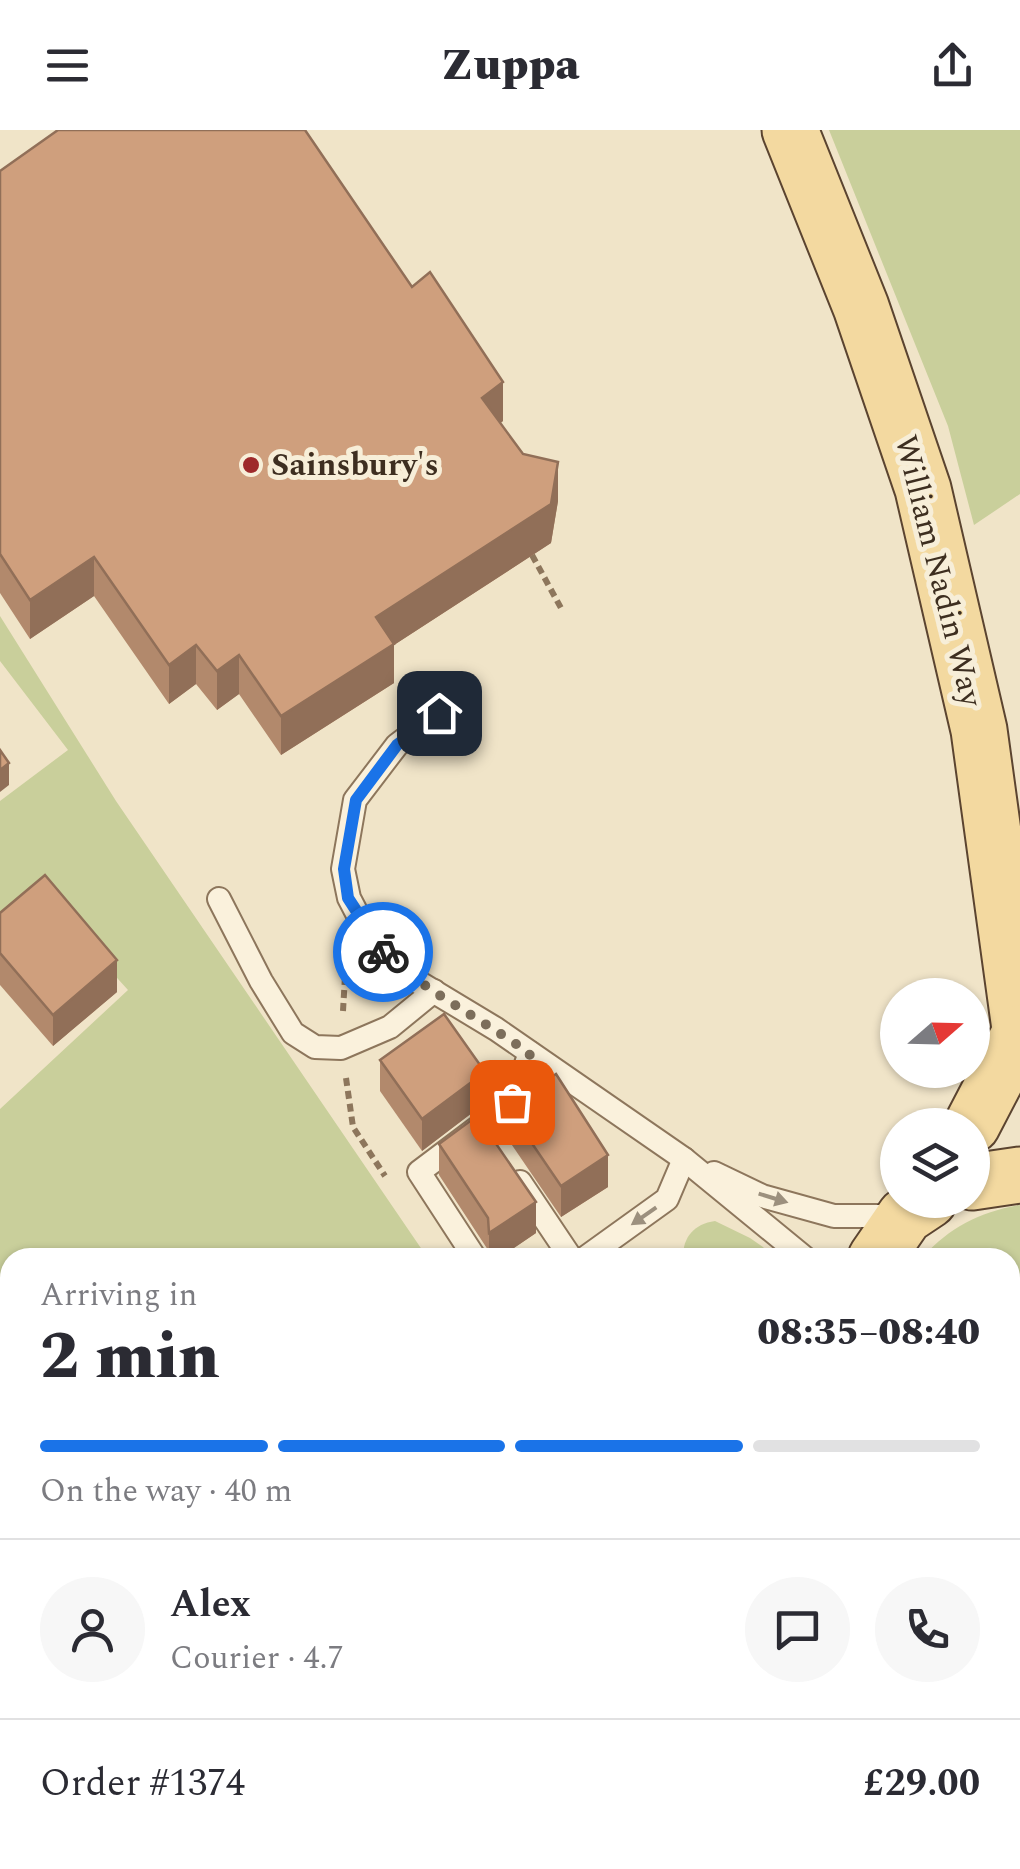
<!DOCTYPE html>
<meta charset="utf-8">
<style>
body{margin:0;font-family:Spectral,serif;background:#f7f7f7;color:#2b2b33;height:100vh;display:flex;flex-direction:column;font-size:38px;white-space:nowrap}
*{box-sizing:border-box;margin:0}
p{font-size:32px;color:#7c7c81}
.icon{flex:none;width:55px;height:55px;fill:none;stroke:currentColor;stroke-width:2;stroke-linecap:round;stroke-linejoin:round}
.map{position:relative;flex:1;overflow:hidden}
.side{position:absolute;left:0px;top:1118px;width:1020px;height:622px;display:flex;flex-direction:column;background:#fff;border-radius:30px 30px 0 0;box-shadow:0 2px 8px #0004}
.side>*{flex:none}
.needle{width:65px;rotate:70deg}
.tools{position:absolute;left:880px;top:848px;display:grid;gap:20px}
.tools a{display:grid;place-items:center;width:110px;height:110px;border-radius:50%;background:#fff;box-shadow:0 2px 8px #0004;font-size:50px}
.pin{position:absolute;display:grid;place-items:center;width:85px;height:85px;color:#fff;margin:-42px;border-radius:20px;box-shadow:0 5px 15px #0006}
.courier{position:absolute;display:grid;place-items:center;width:100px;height:100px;margin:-50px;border:8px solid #1a73e8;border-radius:50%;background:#fff;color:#222;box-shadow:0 2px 12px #0007}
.overview em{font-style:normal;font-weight:800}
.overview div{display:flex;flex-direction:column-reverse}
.overview{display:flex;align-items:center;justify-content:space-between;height:170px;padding:0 40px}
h1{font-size:65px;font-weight:800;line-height:75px}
.bar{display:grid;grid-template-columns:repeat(4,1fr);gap:15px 10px;align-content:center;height:120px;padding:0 40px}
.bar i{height:12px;border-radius:8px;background:#e1e1e2}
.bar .current{background:#1a73e8}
.bar p{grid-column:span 4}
.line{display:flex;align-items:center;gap:25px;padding:0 40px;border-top:2px solid #e1e1e2}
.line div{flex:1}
.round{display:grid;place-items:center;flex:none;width:105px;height:105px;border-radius:52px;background:#f7f7f7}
header{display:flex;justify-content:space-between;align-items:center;height:130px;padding:0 40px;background:#fff;font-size:45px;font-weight:800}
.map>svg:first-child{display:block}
</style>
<header><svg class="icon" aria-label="menu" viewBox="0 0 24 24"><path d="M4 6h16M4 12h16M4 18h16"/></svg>Zuppa<svg class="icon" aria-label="share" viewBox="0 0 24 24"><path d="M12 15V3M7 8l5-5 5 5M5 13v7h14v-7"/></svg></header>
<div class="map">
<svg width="1020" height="1739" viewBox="0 0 1020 1739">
<rect width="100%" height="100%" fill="#f0e4c8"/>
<!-- green -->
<g fill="#c9cf9b">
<polygon points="829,0 1020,0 1020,364 974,395 948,296"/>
<polygon points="0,486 116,671 427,1127 10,1128 10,1148 0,1147 0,979 128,860 40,763 0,800 0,671 68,620 0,531"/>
<path d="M1020,1075V1317L1010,1316V1128L923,1127C950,1097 980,1082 1020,1075Z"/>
<path d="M715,1091L750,1108L777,1127H683C683,1107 694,1094 715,1091Z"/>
<polygon points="200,1730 337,1730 323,1739 195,1739"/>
</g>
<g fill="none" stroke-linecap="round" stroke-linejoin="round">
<defs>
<g id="service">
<polyline points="439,583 397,615 355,670 343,739 349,768 361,791 382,821 413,849 496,899 684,1029 805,1128"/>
<polyline points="219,769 261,851 293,903 315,917 341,918 390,897 434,861"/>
<polyline points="714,1043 762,1066 834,1086 900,1086"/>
<polyline points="520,1052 571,1128"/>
<polyline points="475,1128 419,1042 512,972 530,923"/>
<polyline points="585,1128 667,1069 684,1029"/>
<polyline points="0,1427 10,1429"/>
</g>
<g id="minor">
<polyline points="0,1691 10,1706"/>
<polyline points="26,1730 32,1739"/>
</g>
<g id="tertiary">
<polyline points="0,1588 10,1592"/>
<polyline points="166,1739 168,1730"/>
</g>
<g id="primary">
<polyline points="790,0 861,177 923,359 979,600 1020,899"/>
<polyline points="972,995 1020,903"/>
<polyline points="972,1052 1020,1045"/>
<polyline points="876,1128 905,1086 929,1070"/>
<polyline points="1010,1354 1020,1355"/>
</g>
</defs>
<!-- service casing -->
<use href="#service" stroke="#8d765c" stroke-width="26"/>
<!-- minor casing -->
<use href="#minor" stroke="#8d765c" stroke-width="49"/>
<!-- tertiary casing -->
<use href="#tertiary" stroke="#8d765c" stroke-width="59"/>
<!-- primary casing -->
<use href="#primary" stroke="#5b4430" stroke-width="59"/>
<!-- path -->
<g stroke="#8d765c" stroke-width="6" stroke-dasharray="8 5" stroke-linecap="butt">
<polyline points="532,425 561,478"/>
<polyline points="343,881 346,829"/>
<polyline points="346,948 353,997 385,1046"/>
<polyline points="923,1730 928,1739"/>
<polyline points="338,1739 352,1730"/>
</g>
<!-- service -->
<use href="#service" stroke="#faf1dc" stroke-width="22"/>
<!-- minor -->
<use href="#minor" stroke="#faf1dc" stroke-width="45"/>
<!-- tertiary -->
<use href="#tertiary" stroke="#faf1dc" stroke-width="55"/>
<!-- primary -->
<use href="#primary" stroke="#f3d9a0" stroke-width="55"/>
</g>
<!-- wall -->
<g fill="#b2896c">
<polygon points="0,41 503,291 500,293 558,371 551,413 394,515 394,553 281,625 239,564 217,580 196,554 169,574 94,466 30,509 0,463"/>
<polygon points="0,783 117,862 53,916 0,855"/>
<polygon points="380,930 485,973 422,1021 380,961"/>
<polygon points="501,968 509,975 608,1057 561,1087 501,999"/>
<polygon points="439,1014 536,1103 499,1128 488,1128 488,1120 439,1045"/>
</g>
<!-- shaded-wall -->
<g fill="#916f58">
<polygon points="503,252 503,291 482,307 482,268"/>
<polygon points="558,332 558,371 551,413 394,515 394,553 281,625 281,586 376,487"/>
<polygon points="94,427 94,466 30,509 30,470"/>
<polygon points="196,515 196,554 169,574 169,535"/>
<polygon points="239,525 239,564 217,580 217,541"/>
<polygon points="9,633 9,655 0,662 0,640"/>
<polygon points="117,830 117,862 53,916 53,885"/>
<polygon points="485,942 485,973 422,1021 422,989"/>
<polygon points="608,1025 608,1057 561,1087 561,1056"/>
<polygon points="536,1072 536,1103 499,1128 489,1128 489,1103"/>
<polygon points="3,1221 3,1253 0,1255 0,1224"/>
<polygon points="768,1730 826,1730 813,1739 767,1739"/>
</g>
<!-- building -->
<g fill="#cf9f7d" stroke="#916f58" stroke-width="2.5">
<polygon points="58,0 305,0 412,157 430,142 503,252 482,268 523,324 558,332 551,374 376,487 394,514 281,586 239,525 217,541 196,515 169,535 94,427 30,470 0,424 0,41"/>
<polygon points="0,620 9,633 0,640"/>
<polygon points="45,745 117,830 53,885 0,823 0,783"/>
<polygon points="444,884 485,942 422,989 380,930"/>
<polygon points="556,944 608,1025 561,1056 501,968 509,975"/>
<polygon points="477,986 536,1072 489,1103 488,1088 439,1014"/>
<polygon points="0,1708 10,1731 22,1739 0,1739"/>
<polygon points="379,1730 768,1730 773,1739 365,1739"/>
</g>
<!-- one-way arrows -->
<defs><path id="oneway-solid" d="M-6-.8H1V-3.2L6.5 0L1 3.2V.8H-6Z" transform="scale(2.5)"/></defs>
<g fill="#9c907e">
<use href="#oneway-solid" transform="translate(773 1068) rotate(17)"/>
<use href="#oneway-solid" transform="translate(644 1086) rotate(145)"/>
</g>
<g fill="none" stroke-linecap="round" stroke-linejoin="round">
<!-- done -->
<path stroke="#7c6e5b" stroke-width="10" stroke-dasharray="0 18" d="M383,822C427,863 481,888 530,924L512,972"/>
<!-- route -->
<polyline stroke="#1a73e8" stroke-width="12" points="383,822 348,768 344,739 356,670 397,615 439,583"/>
</g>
<!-- markers -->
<circle fill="#9e2a2b" stroke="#f7eed8" stroke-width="4" cx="251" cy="335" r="10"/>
<g text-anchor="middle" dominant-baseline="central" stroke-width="10" stroke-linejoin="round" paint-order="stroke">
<!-- poi labels -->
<g font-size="32" font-weight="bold" fill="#3d2e20" stroke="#f7eed8" text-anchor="start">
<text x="271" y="335">Sainsbury's</text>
</g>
<!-- street labels -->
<g font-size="32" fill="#3d2e20" stroke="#f7eed8">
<text transform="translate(938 441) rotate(76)">William Nadin Way</text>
</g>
</g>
</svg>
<div class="tools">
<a><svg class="needle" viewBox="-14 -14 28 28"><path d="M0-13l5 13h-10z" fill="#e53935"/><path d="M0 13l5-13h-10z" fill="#7c7c81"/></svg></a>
<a><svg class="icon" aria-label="layers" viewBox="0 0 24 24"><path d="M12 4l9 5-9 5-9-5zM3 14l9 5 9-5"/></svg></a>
</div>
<div class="pin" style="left:512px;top:972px;background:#ea580c"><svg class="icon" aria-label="bag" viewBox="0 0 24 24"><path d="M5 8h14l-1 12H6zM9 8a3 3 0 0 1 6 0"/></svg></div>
<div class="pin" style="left:439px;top:583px;background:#1f2937"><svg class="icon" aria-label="home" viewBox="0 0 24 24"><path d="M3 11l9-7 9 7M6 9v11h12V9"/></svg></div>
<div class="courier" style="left:383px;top:822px"><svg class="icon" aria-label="bike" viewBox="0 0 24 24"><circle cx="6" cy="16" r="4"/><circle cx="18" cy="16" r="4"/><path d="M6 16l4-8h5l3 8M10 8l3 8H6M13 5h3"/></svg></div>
<section class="side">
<div class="overview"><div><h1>2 min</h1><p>Arriving in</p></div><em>08:35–08:40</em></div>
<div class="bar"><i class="current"></i><i class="current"></i><i class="current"></i><i></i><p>On the way · 40 m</p></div>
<div class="line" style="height:180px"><a class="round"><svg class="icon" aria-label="person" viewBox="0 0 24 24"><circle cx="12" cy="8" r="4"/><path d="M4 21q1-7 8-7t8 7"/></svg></a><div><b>Alex</b><p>Courier · 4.7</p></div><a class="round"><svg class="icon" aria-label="chat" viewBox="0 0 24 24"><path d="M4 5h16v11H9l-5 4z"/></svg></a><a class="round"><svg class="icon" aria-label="phone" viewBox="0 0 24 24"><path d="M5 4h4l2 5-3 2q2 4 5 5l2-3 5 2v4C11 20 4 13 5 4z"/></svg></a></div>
<div class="line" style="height:130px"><div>Order #1374</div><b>£29.00</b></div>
</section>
</div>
